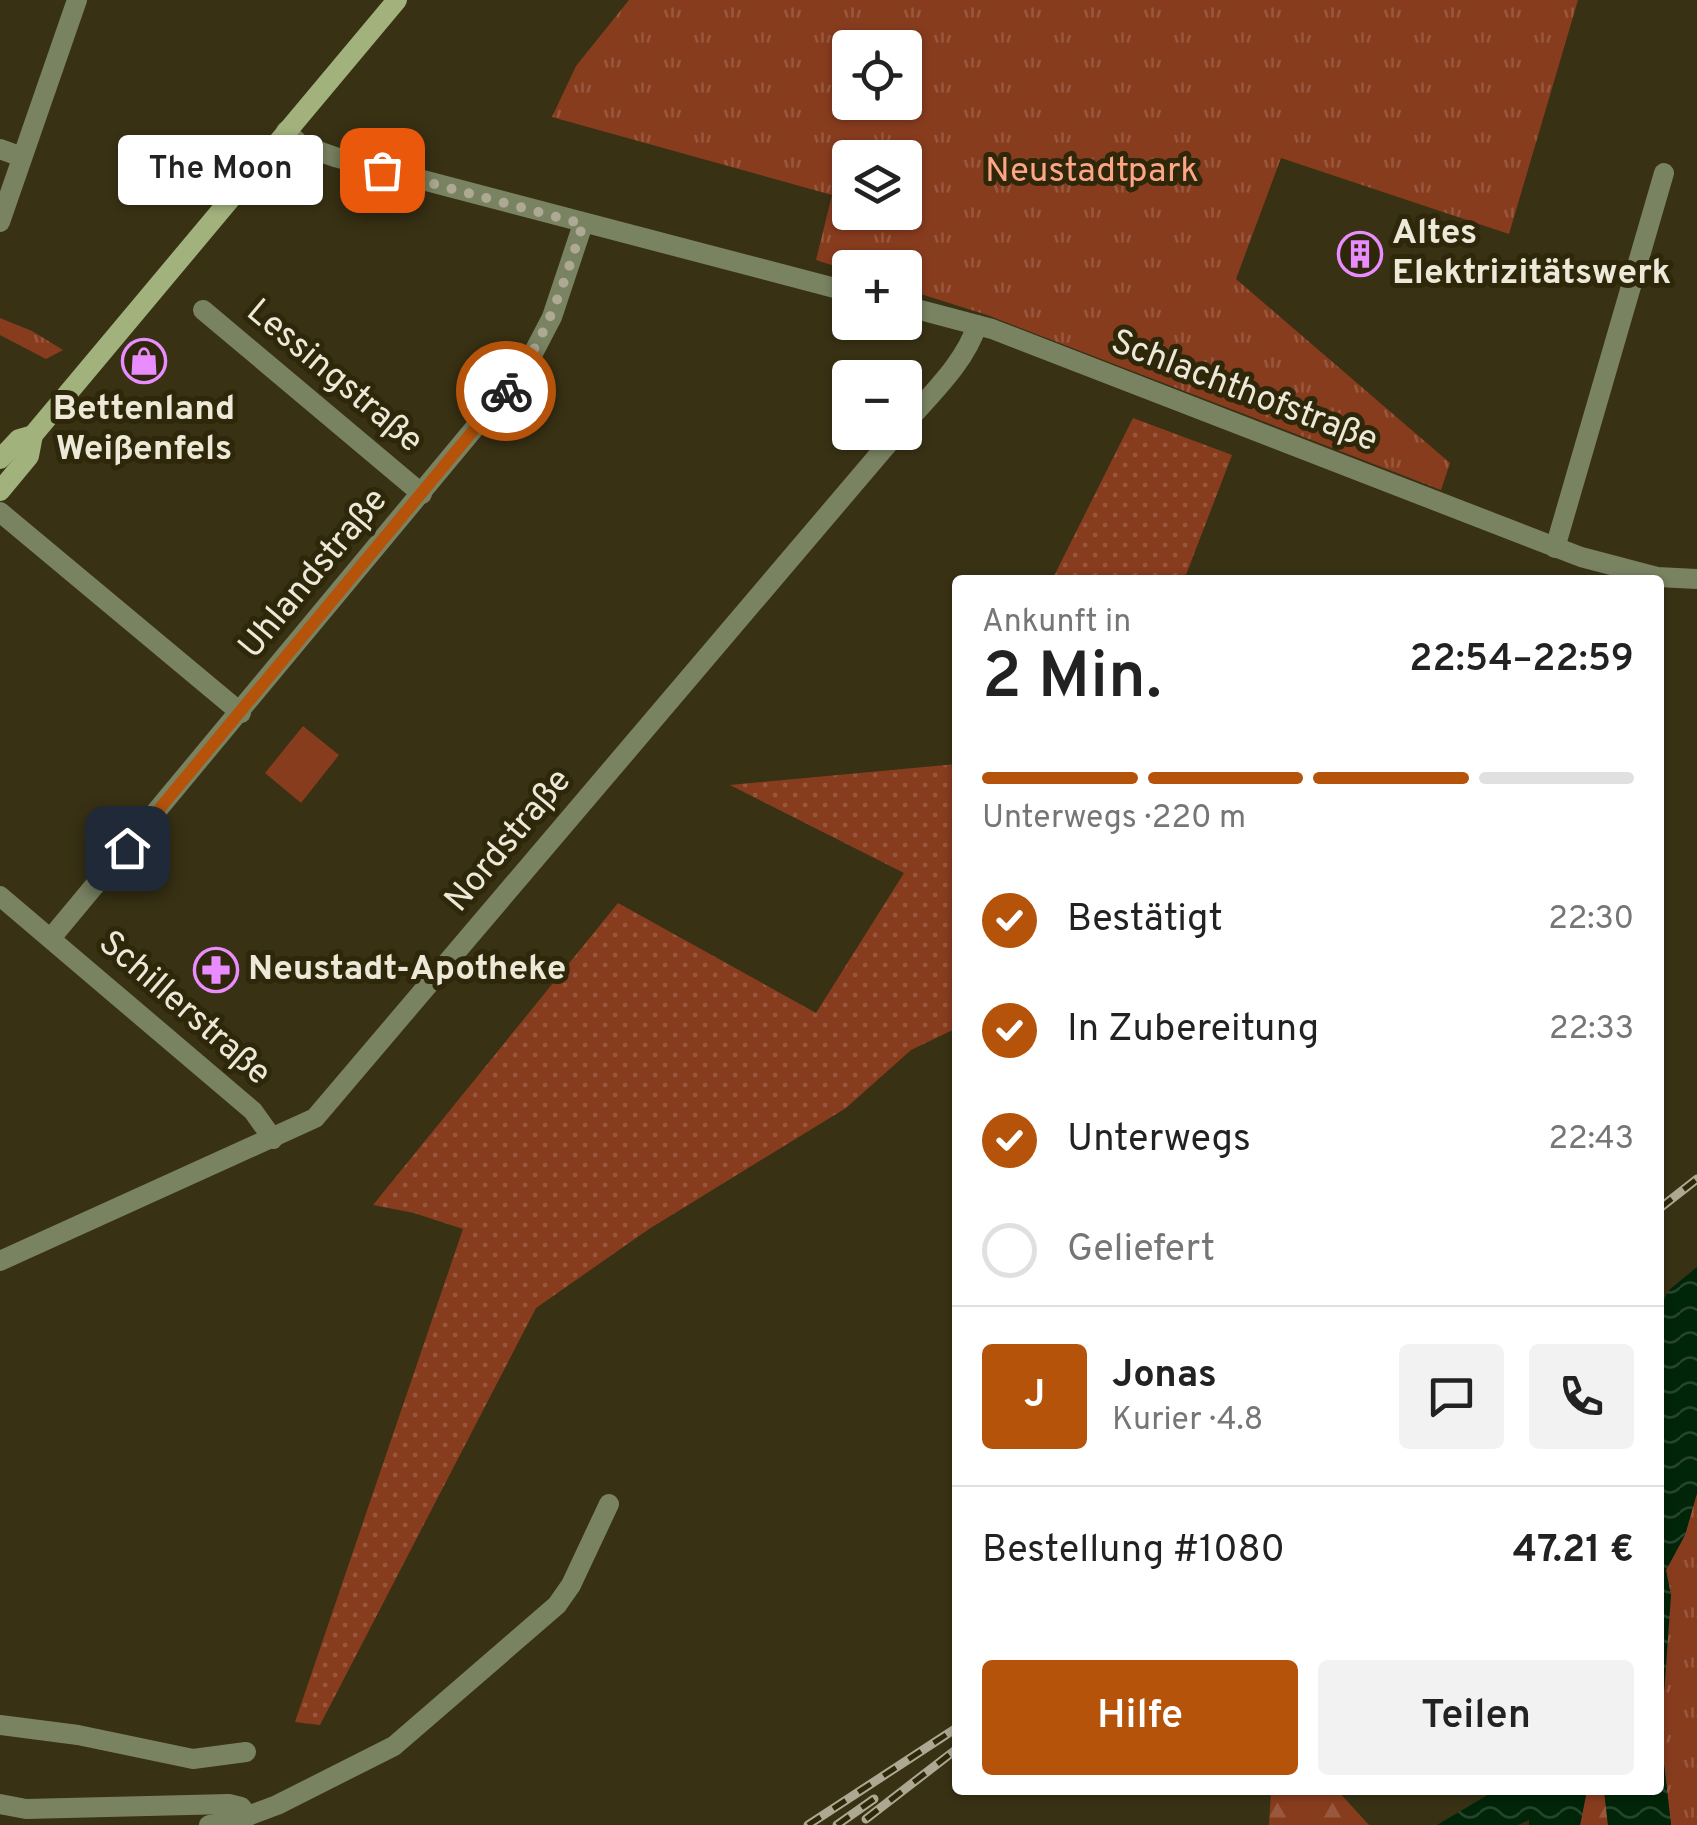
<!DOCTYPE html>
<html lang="de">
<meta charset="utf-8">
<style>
body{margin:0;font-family:Overpass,sans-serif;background:#f2f2f2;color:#222;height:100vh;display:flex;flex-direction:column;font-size:38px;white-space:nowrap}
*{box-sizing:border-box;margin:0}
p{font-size:32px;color:#767676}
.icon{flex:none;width:55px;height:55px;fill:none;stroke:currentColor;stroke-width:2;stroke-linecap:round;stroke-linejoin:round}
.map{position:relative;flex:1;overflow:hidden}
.sheet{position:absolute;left:952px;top:575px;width:712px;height:1220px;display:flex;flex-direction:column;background:#fff;border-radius:10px;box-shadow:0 2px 8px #0004}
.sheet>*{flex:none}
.buttons{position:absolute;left:832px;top:30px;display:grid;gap:20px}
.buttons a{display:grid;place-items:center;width:90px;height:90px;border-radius:10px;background:#fff;box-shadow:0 2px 8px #0004;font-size:50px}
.pin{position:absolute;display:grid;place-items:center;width:85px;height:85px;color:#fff;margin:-42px;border-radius:20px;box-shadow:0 5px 15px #0006}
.courier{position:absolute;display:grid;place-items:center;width:100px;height:100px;margin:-50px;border:8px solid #b45309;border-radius:50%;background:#fff;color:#222;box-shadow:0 2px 12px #0007}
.bubble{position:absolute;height:70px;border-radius:10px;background:#fff;box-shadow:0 2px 8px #0004;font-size:32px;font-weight:600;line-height:70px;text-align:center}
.headline em{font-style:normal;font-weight:600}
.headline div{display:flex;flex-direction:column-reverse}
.headline{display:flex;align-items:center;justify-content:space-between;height:170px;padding:0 30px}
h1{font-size:65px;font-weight:600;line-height:75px}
.bar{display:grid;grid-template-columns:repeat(4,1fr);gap:15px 10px;align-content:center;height:120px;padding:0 30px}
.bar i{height:12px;border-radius:8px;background:#e0e0e0}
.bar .selected{background:#b45309}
.bar p{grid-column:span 4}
.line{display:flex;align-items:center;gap:25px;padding:0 30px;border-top:2px solid #e0e0e0}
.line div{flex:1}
.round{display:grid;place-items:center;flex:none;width:105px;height:105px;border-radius:10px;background:#f2f2f2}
ol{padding:0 30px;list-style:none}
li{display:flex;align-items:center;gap:30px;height:110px}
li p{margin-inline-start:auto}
li .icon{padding:10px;border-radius:50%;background:#b45309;color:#fff;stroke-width:4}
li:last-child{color:#767676}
li i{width:55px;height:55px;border:5px solid #e0e0e0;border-radius:50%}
.button{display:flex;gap:20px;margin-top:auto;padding:20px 30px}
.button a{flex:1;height:115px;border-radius:10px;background:#b45309;color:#fff;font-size:40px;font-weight:600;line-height:115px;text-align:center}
.button a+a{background:#f2f2f2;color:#222}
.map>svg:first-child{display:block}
</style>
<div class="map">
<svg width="1697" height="1825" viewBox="0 0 1697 1825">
<defs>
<pattern id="grass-tufts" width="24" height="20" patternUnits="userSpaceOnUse" patternTransform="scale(2.5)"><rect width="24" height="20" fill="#883c1e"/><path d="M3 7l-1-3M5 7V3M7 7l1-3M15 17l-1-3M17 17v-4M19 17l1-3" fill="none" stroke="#99583e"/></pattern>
<pattern id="forest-firs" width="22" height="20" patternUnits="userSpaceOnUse" patternTransform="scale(2.5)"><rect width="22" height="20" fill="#883c1e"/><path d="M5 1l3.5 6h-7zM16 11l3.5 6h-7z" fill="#99583e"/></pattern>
<pattern id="garden-dots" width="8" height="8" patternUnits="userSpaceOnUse" patternTransform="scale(2.5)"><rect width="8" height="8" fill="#883c1e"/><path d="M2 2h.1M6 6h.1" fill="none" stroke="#99583e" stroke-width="1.8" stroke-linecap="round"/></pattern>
<pattern id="water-waves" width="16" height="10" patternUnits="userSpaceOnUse" patternTransform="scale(2.5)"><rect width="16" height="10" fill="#002509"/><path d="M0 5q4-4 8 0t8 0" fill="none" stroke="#26452c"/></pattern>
</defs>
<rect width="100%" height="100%" fill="#383114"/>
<!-- grass -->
<g fill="url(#grass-tufts)" fill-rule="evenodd">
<path d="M629,0H1578L1509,234L1281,158L1236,279L1450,463L1441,490L987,315L905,289V268H850V271L816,260L832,195L552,117L576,66ZM850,48H905V102H850ZM850,158H905V212H850Z"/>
<polygon points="0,318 32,331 63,350 46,359 0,335"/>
<polygon points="1697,1493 1697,1825 1671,1825 1661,1737 1666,1570 1685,1535"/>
</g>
<!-- forest -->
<g fill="url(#forest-firs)">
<polygon points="1271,1790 1337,1790 1369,1825 1269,1825"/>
<polygon points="1587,1790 1604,1790 1608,1825 1580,1825"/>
</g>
<!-- garden -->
<g fill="url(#garden-dots)">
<polygon points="1133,418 1232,455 1184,580 1052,580"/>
<polygon points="957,764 957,1028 911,1050 846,1108 649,1229 536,1308 320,1725 295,1722 463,1229 414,1213 373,1205 618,903 816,1013 904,873 730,785"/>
</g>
<!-- pitch -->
<polygon fill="#883c1e" points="303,726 339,755 301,803 265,773"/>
<!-- water -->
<g fill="url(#water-waves)">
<polygon points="1697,1267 1697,1493 1685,1535 1666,1570 1671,1595 1661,1737 1671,1825 1608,1825 1604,1790 1660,1790 1660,1308 1668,1291"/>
<polygon points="1496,1790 1587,1790 1580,1825 1529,1825 1529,1820 1518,1825 1437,1825"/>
</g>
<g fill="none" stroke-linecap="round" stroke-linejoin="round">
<!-- minor -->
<g stroke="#798362" stroke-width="20">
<polyline points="286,131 301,145 335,157 850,292"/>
<polyline points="0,149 22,157"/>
<polyline points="905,306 992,329 1581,557 1657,577 1697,579"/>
<polyline points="203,310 422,494"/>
<path d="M905,424C931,394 965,363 977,325"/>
<polyline points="0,512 241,713"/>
<polyline points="1555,548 1664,173"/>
<polyline points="0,896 253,1111 273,1139"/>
<polyline points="51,938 527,365 552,317 583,224"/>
<polyline points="0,1261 315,1118 898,432"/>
<polyline points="0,1725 78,1735 193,1759 246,1752"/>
<polyline points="0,1804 26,1809 229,1804 241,1807 248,1816"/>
<polyline points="209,1825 237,1820 277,1805 394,1746 557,1605 571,1585 609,1504"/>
</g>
<!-- tertiary -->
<polyline stroke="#798362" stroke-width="20" points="0,222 77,0"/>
<!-- secondary -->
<g stroke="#a1b27c" stroke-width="20">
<polyline points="0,459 19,439 33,435 397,0"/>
<polyline points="0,491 29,456 33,435"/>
</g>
<defs>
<g id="rail">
<polyline points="1660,1208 1697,1179"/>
<polyline points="866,1819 958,1748"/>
<polyline points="808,1825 958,1727"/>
<polyline points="837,1825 874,1799"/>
</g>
</defs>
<!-- rail casing -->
<use href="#rail" stroke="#ada892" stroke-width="9"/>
<!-- rail -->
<use href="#rail" stroke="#2e270a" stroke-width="5" stroke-dasharray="15" stroke-linecap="butt"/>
</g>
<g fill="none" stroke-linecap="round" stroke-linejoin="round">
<!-- done -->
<path stroke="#aea993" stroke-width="10" stroke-dasharray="0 18" d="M382,170L583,224C564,284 546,341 506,391"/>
<!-- route -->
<polyline stroke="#b45309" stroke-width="12" points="127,848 506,391"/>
</g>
<!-- icons -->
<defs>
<symbol id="building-ring" viewBox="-11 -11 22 22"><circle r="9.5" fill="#2e270a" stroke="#e98dfe" stroke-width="1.5"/><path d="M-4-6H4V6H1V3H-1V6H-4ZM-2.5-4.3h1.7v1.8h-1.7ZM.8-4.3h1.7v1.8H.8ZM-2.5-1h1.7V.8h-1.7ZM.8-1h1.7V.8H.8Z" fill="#e98dfe"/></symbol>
<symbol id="shop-ring" viewBox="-11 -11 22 22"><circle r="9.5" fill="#2e270a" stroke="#e98dfe" stroke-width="1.5"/><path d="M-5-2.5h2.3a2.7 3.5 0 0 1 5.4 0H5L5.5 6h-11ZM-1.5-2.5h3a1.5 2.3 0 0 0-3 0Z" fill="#e98dfe"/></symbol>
<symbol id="pharmacy-ring" viewBox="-11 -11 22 22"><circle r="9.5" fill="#2e270a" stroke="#e98dfe" stroke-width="1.5"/><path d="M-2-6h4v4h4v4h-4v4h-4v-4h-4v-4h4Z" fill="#e98dfe"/></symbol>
</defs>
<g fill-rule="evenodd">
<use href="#building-ring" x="1335" y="229" width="50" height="50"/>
<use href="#shop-ring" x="119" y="336" width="50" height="50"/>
<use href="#pharmacy-ring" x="191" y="945" width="50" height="50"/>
</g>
<g text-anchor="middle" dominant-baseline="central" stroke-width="10" stroke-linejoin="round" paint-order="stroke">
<!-- park labels -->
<g font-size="35" fill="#fda584" stroke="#2e270a">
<text x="1092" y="172">Neustadtpark</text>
</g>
<!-- poi labels -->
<g font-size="35" font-weight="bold" fill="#ede9d8" stroke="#2e270a" text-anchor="start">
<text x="1392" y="234">Altes<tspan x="1392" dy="40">Elektrizitätswerk</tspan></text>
<text x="144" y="410" text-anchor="middle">Bettenland<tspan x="144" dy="40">Weißenfels</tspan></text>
<text x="248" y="970">Neustadt-Apotheke</text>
</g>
<!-- street labels -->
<g font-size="35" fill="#ede9d8" stroke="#2e270a">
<text transform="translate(334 377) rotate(40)">Lessingstraße</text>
<text transform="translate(1244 392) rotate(21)">Schlachthofstraße</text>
<text transform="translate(314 574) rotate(-50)">Uhlandstraße</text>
<text transform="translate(509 841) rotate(-50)">Nordstraße</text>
<text transform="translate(184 1009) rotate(41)">Schillerstraße</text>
</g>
</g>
</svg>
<div class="buttons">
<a><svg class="icon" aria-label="locate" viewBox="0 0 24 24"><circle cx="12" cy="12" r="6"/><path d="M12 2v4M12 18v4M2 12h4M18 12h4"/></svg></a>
<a><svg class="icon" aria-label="layers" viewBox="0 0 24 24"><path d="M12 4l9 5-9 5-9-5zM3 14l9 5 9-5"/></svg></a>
<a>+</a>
<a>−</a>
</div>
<div class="pin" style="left:382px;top:170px;background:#ea580c"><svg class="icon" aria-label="bag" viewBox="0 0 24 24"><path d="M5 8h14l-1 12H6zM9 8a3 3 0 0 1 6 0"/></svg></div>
<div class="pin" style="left:127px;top:848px;background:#1f2937"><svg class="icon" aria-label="home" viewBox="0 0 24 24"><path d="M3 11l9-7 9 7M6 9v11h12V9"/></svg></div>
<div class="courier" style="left:506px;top:391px"><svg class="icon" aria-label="bike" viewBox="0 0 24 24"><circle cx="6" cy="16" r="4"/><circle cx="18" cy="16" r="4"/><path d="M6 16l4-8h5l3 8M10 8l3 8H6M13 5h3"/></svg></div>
<div class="bubble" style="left:118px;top:135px;width:205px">The Moon</div>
<section class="sheet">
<div class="headline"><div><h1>2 Min.</h1><p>Ankunft in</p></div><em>22:54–22:59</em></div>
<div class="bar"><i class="selected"></i><i class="selected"></i><i class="selected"></i><i></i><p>Unterwegs · 220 m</p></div>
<ol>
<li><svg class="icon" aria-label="check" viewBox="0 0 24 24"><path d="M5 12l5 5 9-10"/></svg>Bestätigt<p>22:30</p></li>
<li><svg class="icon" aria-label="check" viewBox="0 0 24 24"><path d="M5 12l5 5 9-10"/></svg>In Zubereitung<p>22:33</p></li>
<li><svg class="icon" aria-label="check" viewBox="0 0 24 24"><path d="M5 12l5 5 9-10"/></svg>Unterwegs<p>22:43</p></li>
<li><i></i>Geliefert</li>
</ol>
<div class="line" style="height:180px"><b class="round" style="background:#b45309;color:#fff">J</b><div><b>Jonas</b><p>Kurier · 4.8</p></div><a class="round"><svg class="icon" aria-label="chat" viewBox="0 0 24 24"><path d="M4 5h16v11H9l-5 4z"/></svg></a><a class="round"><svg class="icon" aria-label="phone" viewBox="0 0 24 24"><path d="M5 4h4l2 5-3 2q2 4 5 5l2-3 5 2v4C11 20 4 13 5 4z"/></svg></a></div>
<div class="line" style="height:130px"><div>Bestellung #1080</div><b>47.21 €</b></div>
<div class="button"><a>Hilfe</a><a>Teilen</a></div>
</section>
</div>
